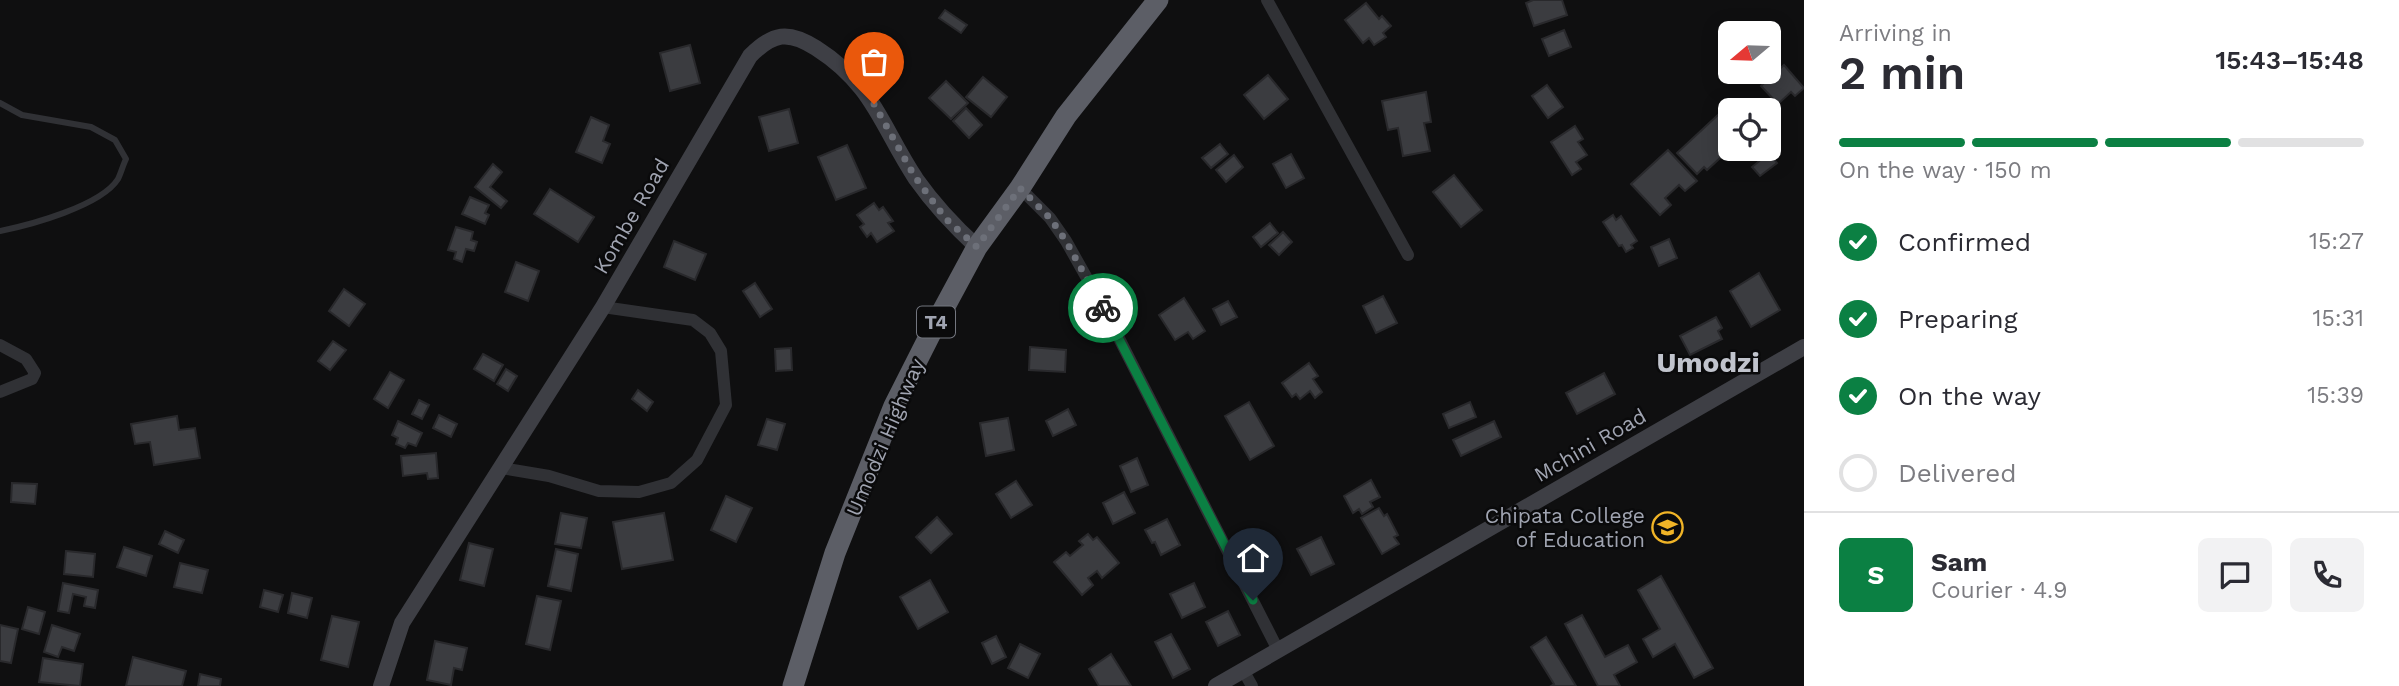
<!DOCTYPE html>
<meta charset="utf-8">
<style>
body{margin:0;font-family:"Work Sans",sans-serif;background:#f2f2f3;color:#2b2b33;height:100vh;display:flex;flex-direction:column;font-size:26px;white-space:nowrap}
*{box-sizing:border-box;margin:0}
p{font-size:23px;color:#7c7c81}
.icon{flex:none;width:38px;height:38px;fill:none;stroke:currentColor;stroke-width:2;stroke-linecap:round;stroke-linejoin:round}
.map{position:relative;flex:1;overflow:hidden}
.details{display:flex;flex-direction:column;background:#fff;width:595px}
.details>*{flex:none}
.needle{width:46px;rotate:251deg}
.fabs{position:absolute;left:1718px;top:21px;display:grid;gap:14px}
.fabs a{display:grid;place-items:center;width:63px;height:63px;border-radius:10px;background:#fff;box-shadow:0 4px 18px #0003;font-size:35px}
.pin{position:absolute;display:grid;place-items:center;width:60px;height:60px;color:#fff;margin:-72px -30px;border-radius:50% 50% 50% 0;rotate:-45deg;box-shadow:0 0 7px #0007}
.pin .icon{rotate:45deg}
.courier{position:absolute;display:grid;place-items:center;width:70px;height:70px;margin:-35px;border:5px solid #0b8043;border-radius:50%;background:#fff;color:#222;box-shadow:0 2px 9px #0007}
.headline em{font-style:normal;font-weight:600}
.headline div{display:flex;flex-direction:column-reverse}
.headline{display:flex;align-items:center;justify-content:space-between;height:119px;padding:0 35px}
h1{font-size:46px;font-weight:600;line-height:52px}
.bar{display:grid;grid-template-columns:repeat(4,1fr);gap:10px 7px;align-content:center;height:84px;padding:0 35px}
.bar i{height:9px;border-radius:5px;background:#e1e1e2}
.bar .on{background:#0b8043}
.bar p{grid-column:span 4}
.line{display:flex;align-items:center;gap:18px;padding:0 35px;border-top:2px solid #e1e1e2}
.line div{flex:1}
.round{display:grid;place-items:center;flex:none;width:74px;height:74px;border-radius:10px;background:#f2f2f3}
ol{padding:0 35px;list-style:none}
li{display:flex;align-items:center;gap:21px;height:77px}
li p{margin-inline-start:auto}
li .icon{padding:7px;border-radius:50%;background:#0b8043;color:#fff;stroke-width:4}
li:last-child{color:#7c7c81}
li i{width:38px;height:38px;border:4px solid #e1e1e2;border-radius:50%}
main{display:flex;flex:1;min-height:0}
.map>svg:first-child{display:block}
</style>
<main>
<div class="map">
<svg width="1804" height="686" viewBox="0 0 1804 686">
<rect width="100%" height="100%" fill="#0f0f10"/>
<!-- building -->
<g fill="#3b3c40" stroke="#29292c" stroke-width="2">
<polygon points="1533,0 1562,0 1567,15 1534,26 1526,3"/>
<polygon points="1366,3 1379,19 1382,16 1391,26 1383,33 1386,37 1374,45 1369,38 1363,43 1345,20"/>
<polygon points="945,10 967,25 961,33 939,18"/>
<polygon points="1564,30 1571,47 1549,56 1542,39"/>
<polygon points="690,45 700,83 670,91 660,53"/>
<polygon points="1784,65 1804,88 1795,96 1791,92 1778,104 1761,86"/>
<polygon points="1268,75 1288,99 1264,119 1244,95"/>
<polygon points="983,77 1007,97 991,117 966,97"/>
<polygon points="946,81 968,103 951,119 929,98"/>
<polygon points="1547,85 1563,107 1548,118 1532,96"/>
<polygon points="1426,92 1431,122 1424,123 1430,151 1403,156 1398,128 1388,130 1382,101"/>
<polygon points="966,108 982,125 969,138 953,121"/>
<polygon points="789,109 798,143 769,151 759,117"/>
<polygon points="1719,114 1731,128 1731,143 1728,145 1731,148 1707,170 1704,167 1697,174 1677,153"/>
<polygon points="591,117 609,125 603,141 610,144 602,163 576,152"/>
<polygon points="1575,126 1583,139 1578,142 1587,155 1576,162 1581,169 1572,175 1551,142"/>
<polygon points="1220,144 1228,154 1211,168 1202,158"/>
<polygon points="847,145 866,188 836,200 818,157"/>
<polygon points="1668,150 1697,181 1685,191 1679,185 1665,198 1671,205 1660,215 1631,184"/>
<polygon points="1769,153 1777,163 1760,176 1752,167"/>
<polygon points="1291,154 1304,178 1286,188 1273,164"/>
<polygon points="1234,155 1243,167 1226,182 1216,170"/>
<polygon points="493,164 502,172 490,187 507,201 501,208 475,187"/>
<polygon points="1454,175 1482,210 1461,227 1433,192"/>
<polygon points="550,189 594,217 578,242 534,214"/>
<polygon points="470,197 489,205 485,213 489,215 485,224 462,214"/>
<polygon points="874,203 879,210 883,207 893,221 888,223 894,231 877,242 871,233 867,237 860,227 864,224 857,215"/>
<polygon points="1613,215 1616,220 1621,216 1637,241 1631,245 1633,248 1626,252 1622,245 1619,246 1603,222"/>
<polygon points="1270,223 1278,233 1261,247 1253,237"/>
<polygon points="456,227 473,232 471,240 477,242 474,251 466,249 462,262 454,259 456,252 448,250"/>
<polygon points="1283,232 1292,242 1279,255 1269,245"/>
<polygon points="1669,239 1677,258 1659,266 1651,247"/>
<polygon points="674,241 706,254 695,280 664,267"/>
<polygon points="516,262 539,271 528,301 505,292"/>
<polygon points="1759,273 1780,310 1751,327 1730,291"/>
<polygon points="755,283 772,309 760,317 743,291"/>
<polygon points="344,289 365,304 349,326 329,311"/>
<polygon points="1383,296 1397,323 1376,333 1363,306"/>
<polygon points="1184,298 1205,331 1193,339 1188,332 1175,340 1159,315"/>
<polygon points="1228,301 1237,317 1221,325 1213,309"/>
<polygon points="1716,317 1722,328 1718,331 1722,339 1690,355 1680,336"/>
<polygon points="333,341 346,350 330,370 318,361"/>
<polygon points="1030,347 1066,350 1065,372 1029,370"/>
<polygon points="791,348 792,370 776,371 775,349"/>
<polygon points="483,354 503,365 494,381 474,369"/>
<polygon points="1309,363 1318,376 1313,379 1322,392 1315,398 1310,391 1300,399 1296,394 1292,397 1282,383"/>
<polygon points="506,369 517,376 508,391 497,384"/>
<polygon points="390,372 404,380 388,408 374,399"/>
<polygon points="1604,373 1615,394 1577,414 1566,393"/>
<polygon points="638,390 653,402 647,411 632,399"/>
<polygon points="419,400 429,405 422,419 412,414"/>
<polygon points="1249,402 1274,446 1250,460 1225,416"/>
<polygon points="1470,402 1476,417 1449,428 1443,414"/>
<polygon points="1068,409 1076,425 1053,436 1046,421"/>
<polygon points="439,415 457,424 451,437 433,428"/>
<polygon points="177,416 179,430 195,428 200,458 154,465 150,442 135,444 131,424"/>
<polygon points="1008,418 1014,450 986,456 980,423"/>
<polygon points="767,419 785,424 777,450 758,445"/>
<polygon points="398,421 422,433 416,446 408,443 405,448 396,444 398,438 392,435"/>
<polygon points="1494,421 1501,437 1461,456 1453,440"/>
<polygon points="436,453 438,478 428,479 427,473 403,476 401,456"/>
<polygon points="1137,458 1148,485 1131,492 1120,466"/>
<polygon points="1371,480 1380,497 1370,502 1373,507 1362,514 1359,509 1353,513 1344,496"/>
<polygon points="1016,481 1032,505 1011,518 996,494"/>
<polygon points="12,483 37,484 35,504 11,502"/>
<polygon points="1124,492 1135,513 1113,524 1103,503"/>
<polygon points="726,496 752,508 736,542 711,530"/>
<polygon points="1379,508 1384,516 1387,514 1398,535 1394,537 1399,544 1382,554 1361,518"/>
<polygon points="561,513 587,518 581,548 555,544"/>
<polygon points="664,513 673,560 622,569 613,522"/>
<polygon points="937,517 952,534 931,553 916,537"/>
<polygon points="1167,519 1180,545 1161,555 1155,542 1152,543 1145,530"/>
<polygon points="165,531 184,540 178,553 159,544"/>
<polygon points="1088,534 1093,540 1097,537 1119,563 1102,578 1097,571 1088,578 1093,585 1082,595 1054,562 1066,552 1070,556 1083,545 1079,541"/>
<polygon points="1321,537 1334,564 1311,575 1297,549"/>
<polygon points="469,543 493,549 484,586 460,580"/>
<polygon points="124,547 152,556 146,576 117,567"/>
<polygon points="556,549 578,554 571,591 548,586"/>
<polygon points="66,551 95,554 93,577 64,574"/>
<polygon points="180,563 208,570 202,593 174,587"/>
<polygon points="1661,576 1713,668 1694,678 1675,644 1653,657 1643,639 1660,629 1638,590"/>
<polygon points="930,580 948,612 918,629 900,597"/>
<polygon points="63,583 98,590 95,608 84,606 86,597 73,594 69,613 58,611"/>
<polygon points="1194,583 1205,607 1182,618 1170,594"/>
<polygon points="264,590 283,595 278,612 260,607"/>
<polygon points="292,593 312,598 307,618 288,613"/>
<polygon points="537,596 561,601 550,650 526,644"/>
<polygon points="28,607 45,612 39,634 22,629"/>
<polygon points="1228,611 1240,635 1218,646 1206,622"/>
<polygon points="1582,615 1605,657 1628,645 1637,662 1614,675 1620,686 1598,686 1565,624"/>
<polygon points="332,616 359,622 348,667 321,660"/>
<polygon points="0,625 18,629 11,663 0,661"/>
<polygon points="52,625 80,634 74,651 62,647 58,657 44,652"/>
<polygon points="1171,634 1190,669 1173,678 1155,642"/>
<polygon points="996,636 1006,657 992,664 982,643"/>
<polygon points="1546,637 1576,686 1551,686 1554,684 1531,647"/>
<polygon points="435,641 467,648 462,670 454,668 451,685 427,680"/>
<polygon points="1020,644 1040,654 1028,678 1008,668"/>
<polygon points="1111,654 1131,686 1099,686 1089,669"/>
<polygon points="133,657 186,671 182,686 126,686"/>
<polygon points="43,658 83,664 80,686 39,682"/>
<polygon points="200,674 221,679 220,686 198,686"/>
</g>
<g fill="none" stroke-linecap="round" stroke-linejoin="round">
<!-- lane -->
<path stroke="#303135" stroke-width="6" d="M0,103L22,115L91,127L115,140L126,159C123,165 121,173 118,179C101,206 30,225 0,231"/>
<!-- street -->
<g stroke="#303135" stroke-width="12">
<polyline points="1267,0 1408,255"/>
<polyline points="1020,188 1050,218 1066,241 1102,305 1278,650"/>
<polyline points="0,345 26,359 35,373 32,379 0,392"/>
<polyline points="501,468 549,476 599,491 639,492 671,483 697,460 726,405 721,351 710,333 693,320 603,307"/>
<polyline points="1243,670 1252,686"/>
</g>
<!-- secondary -->
<g stroke="#3e3f45" stroke-width="16">
<path d="M381,686L402,623L603,307L750,56C773,33 788,30 816,48C874,85 881,126 916,179C935,206 953,225 977,247"/>
<polyline points="1216,686 1804,347"/>
</g>
<!-- highway -->
<polyline stroke="#5c5e66" stroke-width="21" points="793,686 835,553 894,406 936,323 977,247 1020,188 1066,116 1158,0"/>
</g>
<g fill="none" stroke-linecap="round" stroke-linejoin="round">
<!-- done -->
<polyline stroke="#6d7079" stroke-width="7" stroke-dasharray="0 12.6" points="874,104 915,177 946,219 977,247 1020,188 1050,218 1066,241 1103,308"/>
<!-- route -->
<polyline stroke="#0b8043" stroke-width="9" points="1103,308 1253,600"/>
</g>
<!-- icons -->
<defs>
<symbol id="school-ring" viewBox="-11 -11 22 22"><circle r="9.5" fill="#0a0a0b" stroke="#f0b427" stroke-width="1.5"/><path d="M0-5L7-2L0 1L-7-2ZM-4 1L0 2.5L4 1V4Q0 6-4 4Z" fill="#f0b427"/></symbol>
</defs>
<g fill-rule="evenodd">
<use href="#school-ring" x="1650" y="510" width="35" height="35"/>
</g>
<g text-anchor="middle" dominant-baseline="central" stroke-width="5" stroke-linejoin="round" paint-order="stroke">
<!-- shield labels -->
<rect fill="#0a0a0b" stroke="#73767f" stroke-width="2" x="917" y="306.5" width="38" height="31" rx="5"/>
<g font-size="19" font-weight="bold" fill="#a0a4b1">
<text x="936" y="322">T4</text>
</g>
<!-- street labels -->
<g font-size="21" fill="#a0a4b1" stroke="#0a0a0b">
<text transform="translate(631 216) rotate(-60)">Kombe Road</text>
<text transform="translate(885 437) rotate(-67)">Umodzi Highway</text>
<text transform="translate(1590 445) rotate(-30)">Mchini Road</text>
</g>
<!-- poi labels -->
<g font-size="21" fill="#a0a4b1" stroke="#0a0a0b" text-anchor="end">
<text x="1645" y="515">Chipata College<tspan x="1645" dy="24">of Education</tspan></text>
</g>
<!-- district labels -->
<g font-size="28" font-weight="bold" fill="#c1c4cd" stroke="#0a0a0b">
<text x="1708" y="362">Umodzi</text>
</g>
</g>
</svg>
<div class="fabs">
<a><svg class="needle" viewBox="-14 -14 28 28"><path d="M0-13l5 13h-10z" fill="#e53935"/><path d="M0 13l5-13h-10z" fill="#7c7c81"/></svg></a>
<a><svg class="icon" aria-label="locate" viewBox="0 0 24 24"><circle cx="12" cy="12" r="6"/><path d="M12 2v4M12 18v4M2 12h4M18 12h4"/></svg></a>
</div>
<div class="pin" style="left:874px;top:104px;background:#ea580c"><svg class="icon" aria-label="bag" viewBox="0 0 24 24"><path d="M5 8h14l-1 12H6zM9 8a3 3 0 0 1 6 0"/></svg></div>
<div class="pin" style="left:1253px;top:600px;background:#1f2937"><svg class="icon" aria-label="home" viewBox="0 0 24 24"><path d="M3 11l9-7 9 7M6 9v11h12V9"/></svg></div>
<div class="courier" style="left:1103px;top:308px"><svg class="icon" aria-label="bike" viewBox="0 0 24 24"><circle cx="6" cy="16" r="4"/><circle cx="18" cy="16" r="4"/><path d="M6 16l4-8h5l3 8M10 8l3 8H6M13 5h3"/></svg></div>
</div>
<section class="details">
<div class="headline"><div><h1>2 min</h1><p>Arriving in</p></div><em>15:43–15:48</em></div>
<div class="bar"><i class="on"></i><i class="on"></i><i class="on"></i><i></i><p>On the way · 150 m</p></div>
<ol>
<li><svg class="icon" aria-label="check" viewBox="0 0 24 24"><path d="M5 12l5 5 9-10"/></svg>Confirmed<p>15:27</p></li>
<li><svg class="icon" aria-label="check" viewBox="0 0 24 24"><path d="M5 12l5 5 9-10"/></svg>Preparing<p>15:31</p></li>
<li><svg class="icon" aria-label="check" viewBox="0 0 24 24"><path d="M5 12l5 5 9-10"/></svg>On the way<p>15:39</p></li>
<li><i></i>Delivered</li>
</ol>
<div class="line" style="height:126px"><b class="round" style="background:#0b8043;color:#fff">S</b><div><b>Sam</b><p>Courier · 4.9</p></div><a class="round"><svg class="icon" aria-label="chat" viewBox="0 0 24 24"><path d="M4 5h16v11H9l-5 4z"/></svg></a><a class="round"><svg class="icon" aria-label="phone" viewBox="0 0 24 24"><path d="M5 4h4l2 5-3 2q2 4 5 5l2-3 5 2v4C11 20 4 13 5 4z"/></svg></a></div>
</section>
</main>
